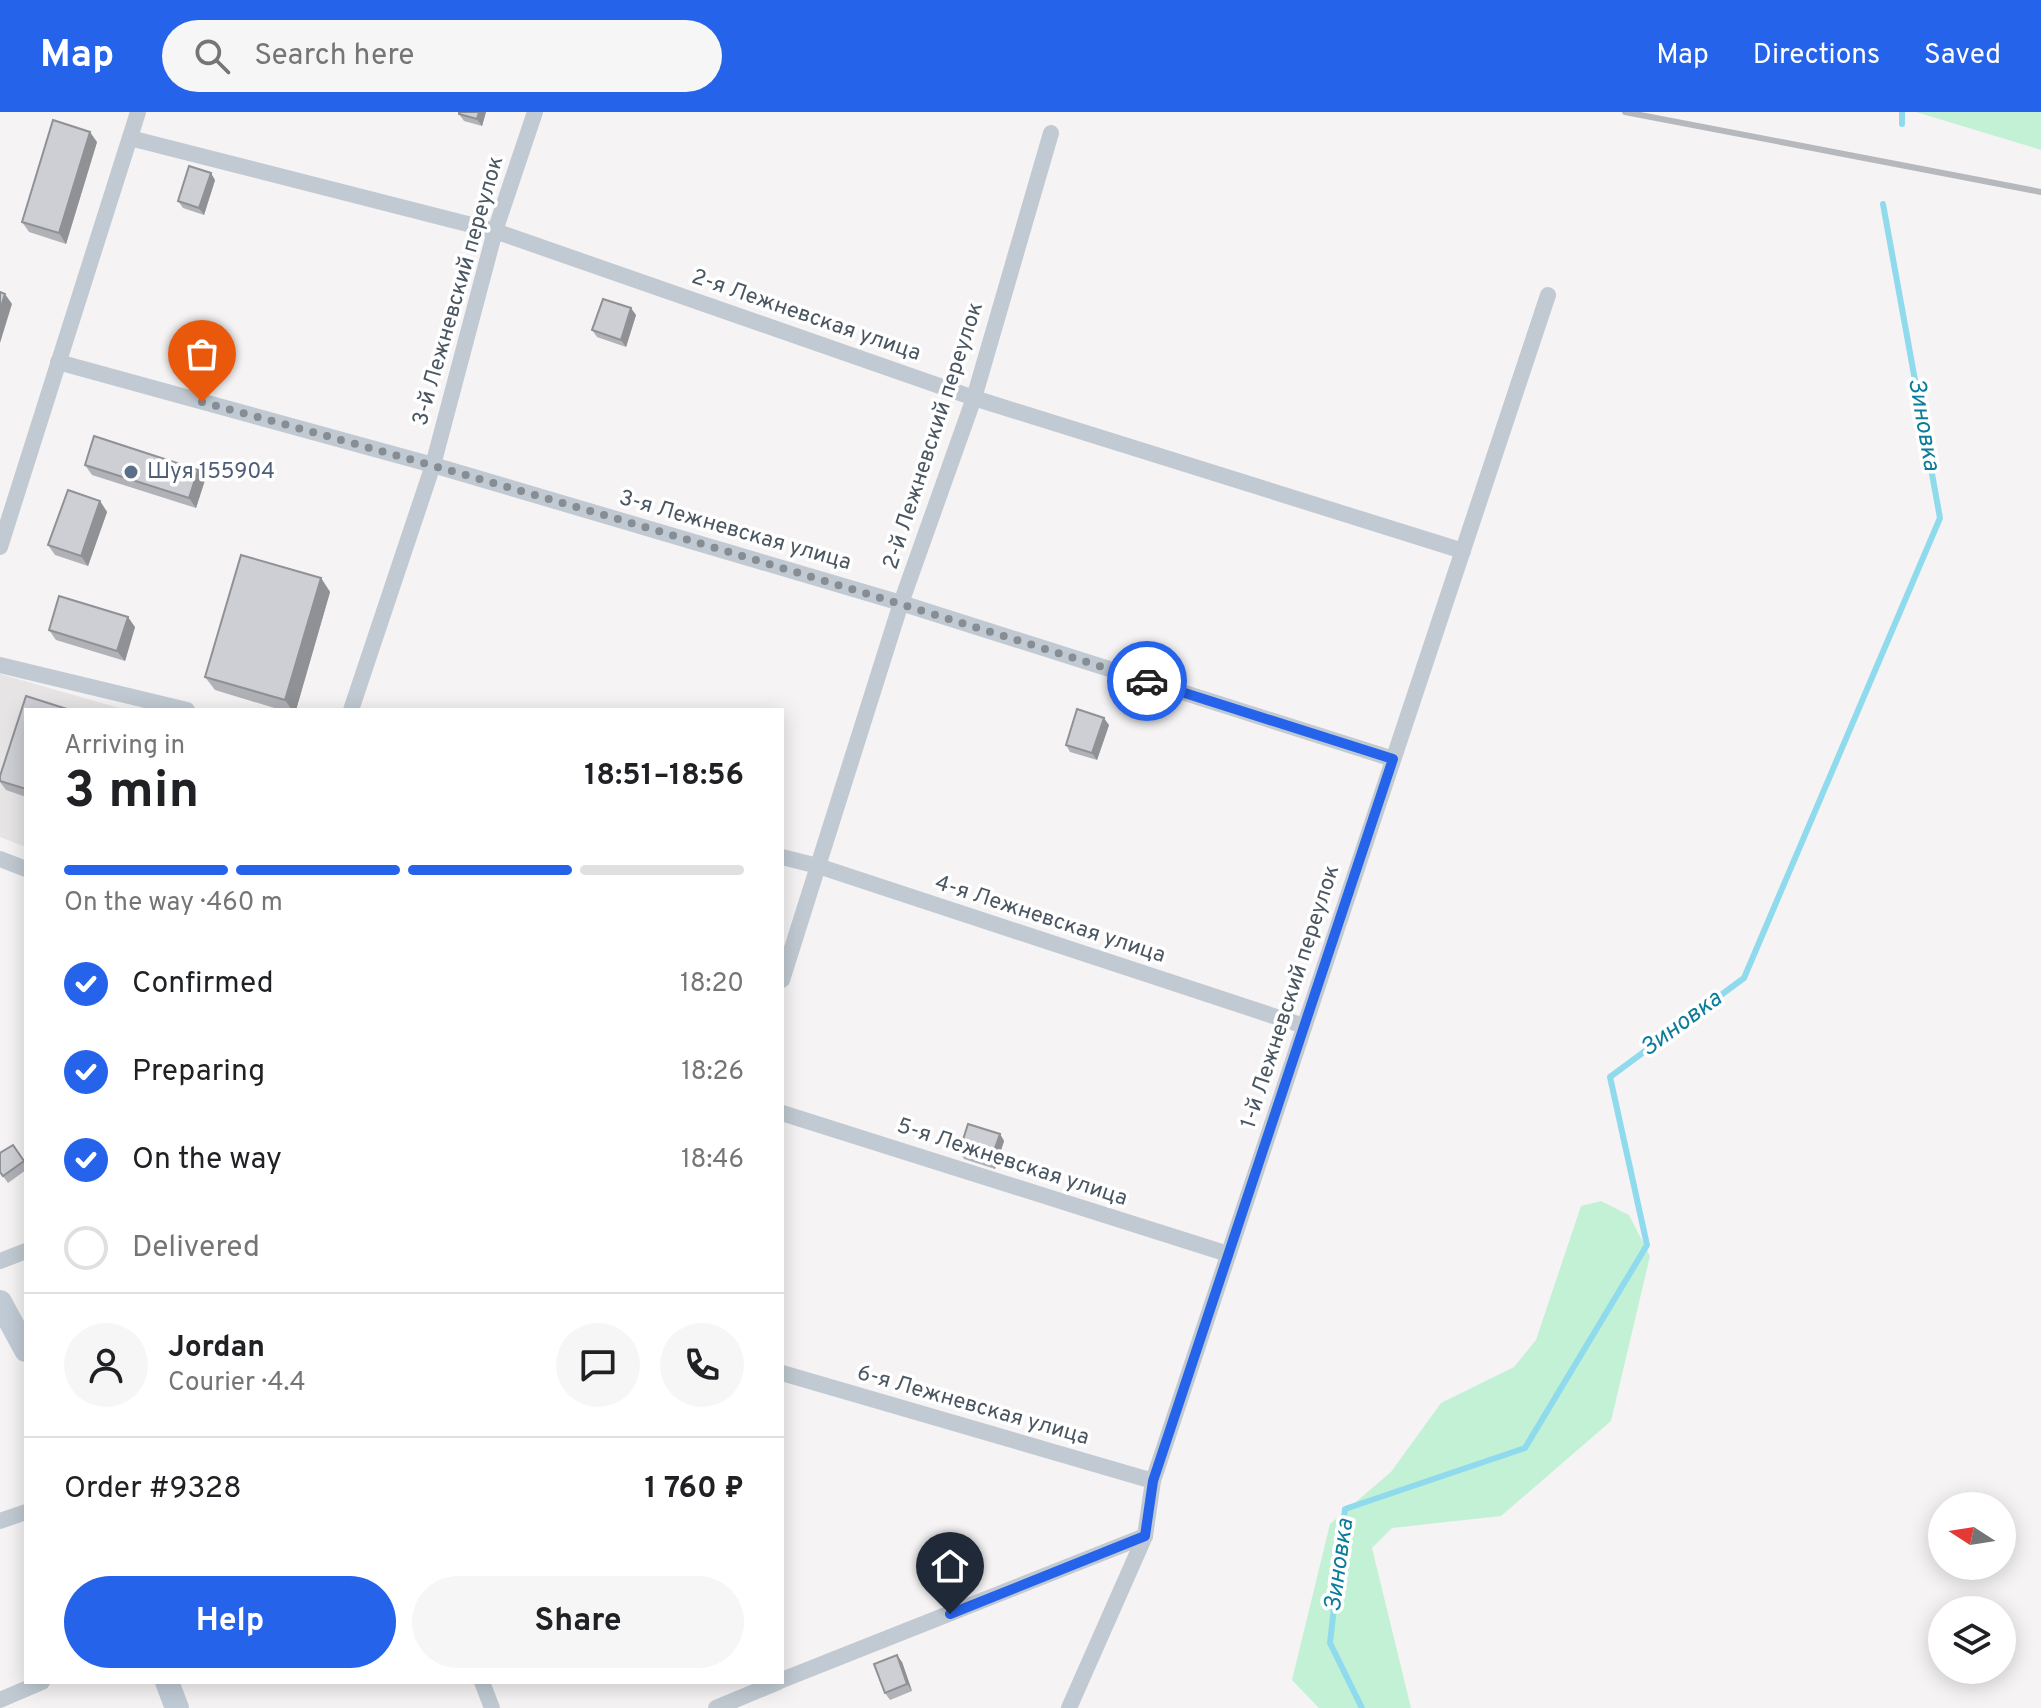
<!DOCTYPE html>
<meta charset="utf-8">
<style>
body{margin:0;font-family:Overpass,sans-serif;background:#f6f6f6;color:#202124;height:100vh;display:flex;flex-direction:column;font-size:30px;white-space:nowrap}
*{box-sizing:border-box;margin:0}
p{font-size:26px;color:#757577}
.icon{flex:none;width:44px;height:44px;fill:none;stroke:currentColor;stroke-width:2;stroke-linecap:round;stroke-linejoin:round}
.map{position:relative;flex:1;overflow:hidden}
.sheet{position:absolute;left:24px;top:596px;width:760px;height:976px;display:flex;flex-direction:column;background:#fff;border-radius:0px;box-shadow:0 4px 20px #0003}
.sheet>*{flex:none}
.needle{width:52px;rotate:282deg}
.buttons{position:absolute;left:1928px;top:1380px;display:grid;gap:16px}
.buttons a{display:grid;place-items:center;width:88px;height:88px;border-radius:50%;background:#fff;box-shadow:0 4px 20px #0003;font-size:40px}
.pin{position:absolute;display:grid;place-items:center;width:68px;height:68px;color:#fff;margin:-82px -34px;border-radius:50% 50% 50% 0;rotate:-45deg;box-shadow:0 0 8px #0007}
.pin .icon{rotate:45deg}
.courier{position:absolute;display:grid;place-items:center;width:80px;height:80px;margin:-40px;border:6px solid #2563eb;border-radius:50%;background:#fff;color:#222;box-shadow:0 2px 10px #0007}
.overview em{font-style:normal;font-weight:700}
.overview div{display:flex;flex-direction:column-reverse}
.overview{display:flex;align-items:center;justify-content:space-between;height:136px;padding:0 40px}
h1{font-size:52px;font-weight:700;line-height:60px}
.bar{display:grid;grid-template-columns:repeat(4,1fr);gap:12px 8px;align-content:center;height:96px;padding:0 40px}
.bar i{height:10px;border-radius:6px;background:#e0e0e0}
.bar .on{background:#2563eb}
.bar p{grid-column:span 4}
.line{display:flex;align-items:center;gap:20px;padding:0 40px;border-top:2px solid #e0e0e0}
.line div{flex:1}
.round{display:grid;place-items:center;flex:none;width:84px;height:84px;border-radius:42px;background:#f6f6f6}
ol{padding:0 40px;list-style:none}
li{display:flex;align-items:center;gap:24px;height:88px}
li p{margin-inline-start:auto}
li .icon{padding:8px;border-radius:50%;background:#2563eb;color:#fff;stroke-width:4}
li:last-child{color:#757577}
li i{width:44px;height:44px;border:4px solid #e0e0e0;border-radius:50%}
.button{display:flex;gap:16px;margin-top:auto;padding:16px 40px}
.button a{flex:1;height:92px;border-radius:48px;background:#2563eb;color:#fff;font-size:32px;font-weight:700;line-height:92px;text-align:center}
.button a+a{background:#f6f6f6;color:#202124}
header{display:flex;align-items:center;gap:48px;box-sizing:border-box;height:112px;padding:0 40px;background:#2563eb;color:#fff}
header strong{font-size:38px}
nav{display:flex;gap:44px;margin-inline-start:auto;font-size:28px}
.search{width:560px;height:72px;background:#f6f6f6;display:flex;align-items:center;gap:20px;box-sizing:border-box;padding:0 28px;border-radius:44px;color:#757577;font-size:30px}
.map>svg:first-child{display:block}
</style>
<header>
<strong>Map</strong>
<div class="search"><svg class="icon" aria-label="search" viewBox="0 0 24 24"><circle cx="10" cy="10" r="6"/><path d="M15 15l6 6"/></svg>Search here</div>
<nav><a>Map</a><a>Directions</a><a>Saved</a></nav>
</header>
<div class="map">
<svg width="2041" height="1596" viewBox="0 0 2041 1596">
<rect width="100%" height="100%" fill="#f5f3f3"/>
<!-- education -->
<polygon fill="#e6e4e5" points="0,562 126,598 26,598 26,735 0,725"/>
<!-- green -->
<g fill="#c3f1d5">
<polygon points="1916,0 2041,0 2041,38"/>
<polygon points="1601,1089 1629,1103 1650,1144 1611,1309 1501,1404 1392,1416 1372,1436 1411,1596 1319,1596 1292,1568 1330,1412 1391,1360 1441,1291 1514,1255 1536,1228 1581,1094"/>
</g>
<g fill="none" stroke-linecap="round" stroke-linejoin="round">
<!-- stream -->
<g stroke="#90daee" stroke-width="6">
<polyline points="1902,0 1902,12"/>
<polyline points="1362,1596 1330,1531 1345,1397 1525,1336 1647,1133 1610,965 1744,866 1940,406 1883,92"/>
</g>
<!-- street -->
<g stroke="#c1cad2" stroke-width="16">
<polyline points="130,26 495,119 974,286 1463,439"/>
<polyline points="58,250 433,353 901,491 1393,647"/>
<polyline points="0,435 138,0"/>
<polyline points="0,553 187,598"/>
<polyline points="351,598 433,353 495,119 535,0"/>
<polyline points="782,745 818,754 1304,914"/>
<polyline points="0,747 26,757"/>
<polyline points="782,868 901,491 974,286 1051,21"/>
<polyline points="782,1001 1228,1142"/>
<polyline points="0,1149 26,1139"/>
<polyline points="782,1261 1153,1369"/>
<polyline points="0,1409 26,1400"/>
<polyline points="782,1568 1145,1424"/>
<polyline points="482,1570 492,1596"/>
<polyline points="0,1588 42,1570"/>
<polyline points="716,1596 778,1570"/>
<polyline points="1069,1596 1145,1424 1153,1369 1548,183"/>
</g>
<!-- secondary -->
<g stroke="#c1cbd6" stroke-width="24">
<polyline points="0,1190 26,1238"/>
<polyline points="167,1570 177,1596"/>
</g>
<!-- rail -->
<polyline stroke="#b5b8bd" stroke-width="6" points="1625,0 2041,80"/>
</g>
<!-- wall -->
<g fill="#b0b2b7">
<polygon points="486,0 482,14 464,9 459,2"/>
<polygon points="97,30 66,132 29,120 22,110"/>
<polygon points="215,68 204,103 183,96 178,89"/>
<polygon points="636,203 626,235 597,225 592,218"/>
<polygon points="85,353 205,368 196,396 92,363"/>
<polygon points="100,389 107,400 88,454 55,443 48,433"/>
<polygon points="321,466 330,480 296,598 281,598 215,578 205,565"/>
<polygon points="135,515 125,549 56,528 49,518"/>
<polygon points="26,598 26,685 6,678 0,670 0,664"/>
<polygon points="1109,613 1097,648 1070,640 1066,633"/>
<polygon points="1000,1022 1004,1029 995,1057 964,1047 959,1040"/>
<polygon points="13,1033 26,1051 26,1058 8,1071 0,1060"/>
<polygon points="902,1550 912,1579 890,1588 885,1581"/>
</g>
<!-- shaded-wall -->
<g fill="#909195">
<polygon points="479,0 486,0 482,14 477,7"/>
<polygon points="90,20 97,30 66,132 59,121"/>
<polygon points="211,61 215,68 204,103 199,96"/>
<polygon points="5,182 12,192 0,231 0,198"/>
<polygon points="631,196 636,203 626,235 621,228"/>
<polygon points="198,358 205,368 196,396 189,386"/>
<polygon points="100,389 107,400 88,454 81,444"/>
<polygon points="321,466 330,480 296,598 292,598 285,588"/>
<polygon points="128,505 135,515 125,549 117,539"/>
<polygon points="1104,606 1109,613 1097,648 1092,641"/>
<polygon points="1000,1022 1004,1029 995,1057 990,1050"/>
<polygon points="897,1543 902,1550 912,1579 907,1572"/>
</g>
<!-- building -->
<g fill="#cdcfd5" stroke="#909195" stroke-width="2">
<polygon points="459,0 479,0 477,7 459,2"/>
<polygon points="53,8 90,20 59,121 22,110"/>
<polygon points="189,54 211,61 199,96 178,89"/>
<polygon points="0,180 5,182 0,198"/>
<polygon points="603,187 631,196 621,228 592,218"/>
<polygon points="94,324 198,358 189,386 85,353"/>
<polygon points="68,378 100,389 81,444 48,433"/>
<polygon points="241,443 321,466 285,588 205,565"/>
<polygon points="59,484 128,505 117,539 49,518"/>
<polygon points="26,584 70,598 26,598 26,677 0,669 0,664"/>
<polygon points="1077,597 1104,606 1092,641 1066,633"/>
<polygon points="968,1012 1000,1022 990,1050 959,1040"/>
<polygon points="13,1033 24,1049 3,1064 0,1060 0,1041"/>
<polygon points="897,1543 907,1572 885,1581 874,1552"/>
</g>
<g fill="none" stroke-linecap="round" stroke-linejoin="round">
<!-- done -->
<path stroke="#868d94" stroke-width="8" stroke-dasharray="0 14.4" d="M202,290C519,375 834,470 1147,569"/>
<!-- route -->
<polyline stroke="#2563eb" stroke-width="10" points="950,1502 1145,1424 1153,1369 1393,647 1147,569"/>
</g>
<!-- markers -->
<circle fill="#5c6f8a" stroke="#fff" stroke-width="3" cx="131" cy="360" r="8"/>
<g text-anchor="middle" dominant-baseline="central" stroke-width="7" stroke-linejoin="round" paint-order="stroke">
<!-- street labels -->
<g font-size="22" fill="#4a5661" stroke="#fff">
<text transform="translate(459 179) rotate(-74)">3-й Лежневский переулок</text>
<text transform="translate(806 204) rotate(19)">2-я Лежневская улица</text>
<text transform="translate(934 324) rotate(-72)">2-й Лежневский переулок</text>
<text transform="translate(735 419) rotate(16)">3-я Лежневская улица</text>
<text transform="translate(1050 808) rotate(18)">4-я Лежневская улица</text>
<text transform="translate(1291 885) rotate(-72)">1-й Лежневский переулок</text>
<text transform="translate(1012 1051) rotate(18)">5-я Лежневская улица</text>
<text transform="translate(973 1294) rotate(16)">6-я Лежневская улица</text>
</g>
<!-- service labels -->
<g font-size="22" fill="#4e5e75" stroke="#fff" text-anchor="start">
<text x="147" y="360">Шуя 155904</text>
</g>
<!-- water labels -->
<g font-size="24" font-style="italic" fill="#0c7c9b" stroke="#fff">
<text transform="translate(1923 313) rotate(80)">Зиновка</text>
<text transform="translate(1682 912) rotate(-36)">Зиновка</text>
<text transform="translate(1340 1453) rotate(-82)">Зиновка</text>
</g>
</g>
</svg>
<div class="buttons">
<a><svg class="needle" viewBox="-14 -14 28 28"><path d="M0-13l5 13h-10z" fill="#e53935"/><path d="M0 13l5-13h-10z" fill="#757577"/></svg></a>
<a><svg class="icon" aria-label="layers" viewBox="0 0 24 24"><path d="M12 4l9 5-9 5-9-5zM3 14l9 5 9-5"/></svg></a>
</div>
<div class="pin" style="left:202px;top:290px;background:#ea580c"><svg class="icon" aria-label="bag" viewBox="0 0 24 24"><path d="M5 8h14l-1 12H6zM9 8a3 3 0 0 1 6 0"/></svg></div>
<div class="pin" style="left:950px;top:1502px;background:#1f2937"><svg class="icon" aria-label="home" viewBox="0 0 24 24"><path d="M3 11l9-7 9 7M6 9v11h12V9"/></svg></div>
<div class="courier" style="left:1147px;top:569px"><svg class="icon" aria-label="car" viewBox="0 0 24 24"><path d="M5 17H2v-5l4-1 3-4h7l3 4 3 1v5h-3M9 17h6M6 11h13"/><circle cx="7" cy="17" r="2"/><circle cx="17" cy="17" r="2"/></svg></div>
<section class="sheet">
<div class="overview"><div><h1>3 min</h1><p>Arriving in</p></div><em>18:51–18:56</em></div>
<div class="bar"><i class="on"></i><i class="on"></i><i class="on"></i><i></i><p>On the way · 460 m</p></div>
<ol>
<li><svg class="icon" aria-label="check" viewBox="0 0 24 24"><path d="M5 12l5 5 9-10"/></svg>Confirmed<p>18:20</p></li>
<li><svg class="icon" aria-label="check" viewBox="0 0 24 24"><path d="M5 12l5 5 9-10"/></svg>Preparing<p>18:26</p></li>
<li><svg class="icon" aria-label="check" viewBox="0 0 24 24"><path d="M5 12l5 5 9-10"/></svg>On the way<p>18:46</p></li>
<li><i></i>Delivered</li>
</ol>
<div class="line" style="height:144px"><a class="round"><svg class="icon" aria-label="person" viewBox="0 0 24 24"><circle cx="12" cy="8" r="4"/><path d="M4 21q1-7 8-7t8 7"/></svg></a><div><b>Jordan</b><p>Courier · 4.4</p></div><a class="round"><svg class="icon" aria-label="chat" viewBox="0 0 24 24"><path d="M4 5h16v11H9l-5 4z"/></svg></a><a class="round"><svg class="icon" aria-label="phone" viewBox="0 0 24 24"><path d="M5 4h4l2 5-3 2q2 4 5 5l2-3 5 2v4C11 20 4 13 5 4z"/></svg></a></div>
<div class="line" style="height:104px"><div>Order #9328</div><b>1 760 ₽</b></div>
<div class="button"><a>Help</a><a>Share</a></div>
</section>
</div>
